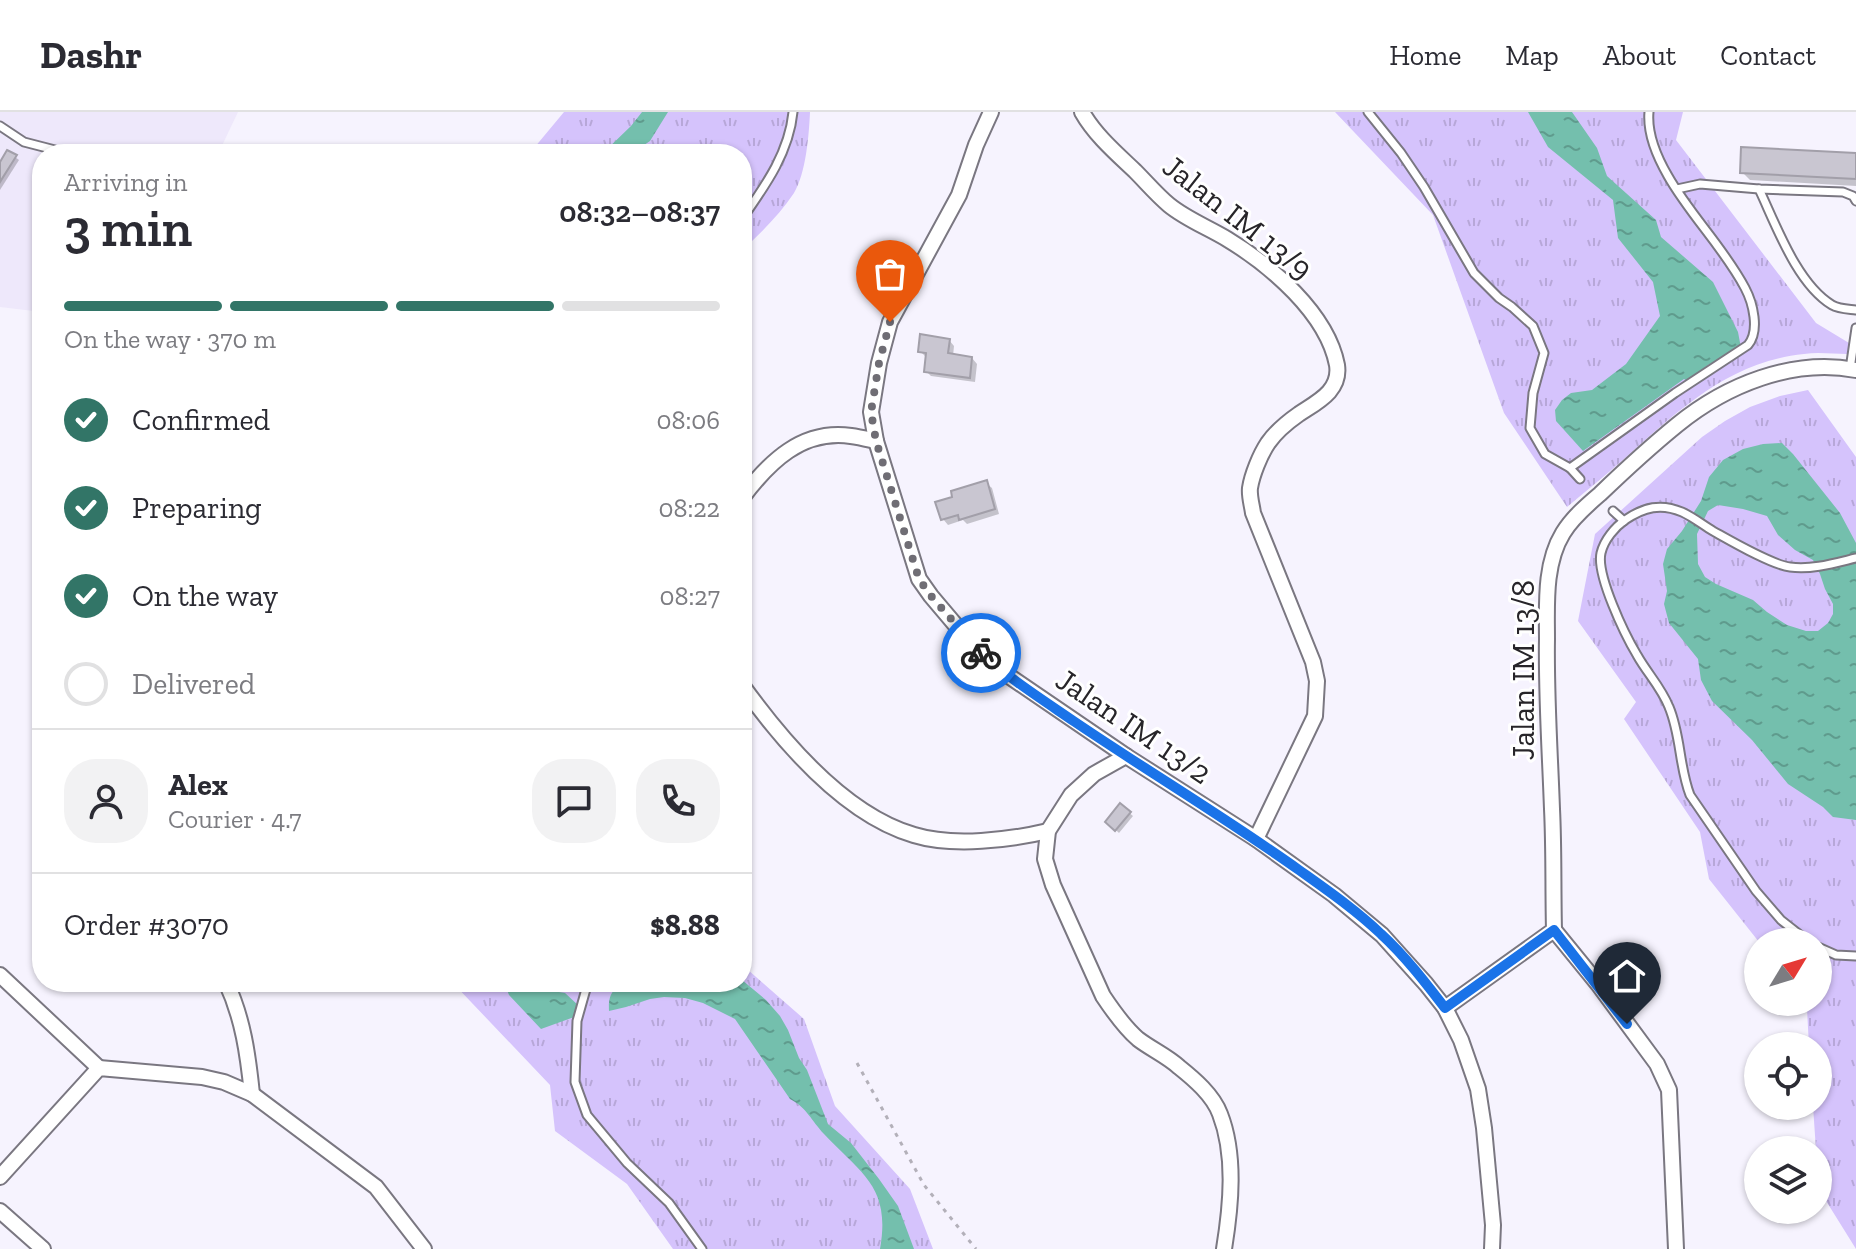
<!DOCTYPE html>
<meta charset="utf-8">
<style>
body{margin:0;font-family:"Zilla Slab",serif;background:#f2f2f3;color:#2b2b33;height:100vh;display:flex;flex-direction:column;font-size:30px;white-space:nowrap}
*{box-sizing:border-box;margin:0}
p{font-size:26px;color:#7c7c81}
.icon{flex:none;width:44px;height:44px;fill:none;stroke:currentColor;stroke-width:2;stroke-linecap:round;stroke-linejoin:round}
.map{position:relative;flex:1;overflow:hidden}
.details{position:absolute;left:32px;top:32px;width:720px;height:848px;display:flex;flex-direction:column;background:#fff;border-radius:32px;box-shadow:0 2px 6px #0004}
.details>*{flex:none}
.needle{width:52px;rotate:52deg}
.buttons{position:absolute;left:1744px;top:816px;display:grid;gap:16px}
.buttons a{display:grid;place-items:center;width:88px;height:88px;border-radius:50%;background:#fff;box-shadow:0 2px 6px #0004;font-size:40px}
.pin{position:absolute;display:grid;place-items:center;width:68px;height:68px;color:#fff;margin:-82px -34px;border-radius:50% 50% 50% 0;rotate:-45deg;box-shadow:0 0 8px #0007}
.pin .icon{rotate:45deg}
.courier{position:absolute;display:grid;place-items:center;width:80px;height:80px;margin:-40px;border:6px solid #1a73e8;border-radius:50%;background:#fff;color:#222;box-shadow:0 2px 10px #0007}
.head em{font-style:normal;font-weight:600}
.head div{display:flex;flex-direction:column-reverse}
.head{display:flex;align-items:center;justify-content:space-between;height:136px;padding:0 32px}
h1{font-size:52px;font-weight:600;line-height:60px}
.bar{display:grid;grid-template-columns:repeat(4,1fr);gap:12px 8px;align-content:center;height:96px;padding:0 32px}
.bar i{height:10px;border-radius:6px;background:#e1e1e2}
.bar .selected{background:#327567}
.bar p{grid-column:span 4}
.line{display:flex;align-items:center;gap:20px;padding:0 32px;border-top:2px solid #e1e1e2}
.line div{flex:1}
.round{display:grid;place-items:center;flex:none;width:84px;height:84px;border-radius:32px;background:#f2f2f3}
ol{padding:0 32px;list-style:none}
li{display:flex;align-items:center;gap:24px;height:88px}
li p{margin-inline-start:auto}
li .icon{padding:8px;border-radius:50%;background:#327567;color:#fff;stroke-width:4}
li:last-child{color:#7c7c81}
li i{width:44px;height:44px;border:4px solid #e1e1e2;border-radius:50%}
header{display:flex;align-items:center;gap:48px;box-sizing:border-box;height:112px;padding:0 40px;background:#fff;border-bottom:2px solid #e1e1e2}
header strong{font-size:38px}
nav{display:flex;gap:44px;margin-inline-start:auto;font-size:28px}
.map>svg:first-child{display:block}
</style>
<header>
<strong>Dashr</strong>
<nav><a>Home</a><a>Map</a><a>About</a><a>Contact</a></nav>
</header>
<div class="map">
<svg width="1856" height="1137" viewBox="0 0 1856 1137">
<defs>
<pattern id="grass-tufts" width="24" height="20" patternUnits="userSpaceOnUse" patternTransform="scale(2)"><rect width="24" height="20" fill="#d5c3fc"/><path d="M3 7l-1-3M5 7V3M7 7l1-3M15 17l-1-3M17 17v-4M19 17l1-3" fill="none" stroke="#b7a7d8"/></pattern>
<pattern id="water-ripples" width="26" height="14" patternUnits="userSpaceOnUse" patternTransform="scale(2)"><rect width="26" height="14" fill="#74bfad"/><path d="M2 4q2-2 4 0t4 0M15 11q2-2 4 0t4 0" fill="none" stroke="#5f9b8d"/></pattern>
</defs>
<rect width="100%" height="100%" fill="#f6f3fe"/>
<!-- built -->
<polygon fill="#eee8fb" points="0,0 238,0 218,42 42,42 42,200 0,195"/>
<!-- grass -->
<g fill="url(#grass-tufts)">
<path d="M564,0H810C809,23 806,61 794,81C780,102 761,121 742,138V42H529Z"/>
<path d="M1335,0H1683L1676,28L1816,211L1849,231L1847,242C1833,242 1818,240 1804,242C1728,250 1678,299 1624,347C1606,363 1586,379 1567,395L1504,301L1433,103Z"/>
<polygon points="1808,278 1856,345 1856,1137 1818,1076 1818,1038 1816,1038 1813,994 1818,994 1818,934 1809,934 1807,897 1793,890 1818,890 1818,830 1759,830 1709,767 1700,720 1624,607 1636,590 1578,509 1595,422 1702,325 1725,309 1750,295 1780,284"/>
<polygon points="742,857 747,857 804,907 835,994 910,1077 933,1137 673,1137 627,1072 555,1019 550,973 452,870 742,870"/>
</g>
<!-- water -->
<g fill="url(#water-ripples)" fill-rule="evenodd">
<polygon points="642,0 668,0 650,29 631,42 602,42 631,14"/>
<polygon points="1528,0 1572,0 1597,36 1607,64 1656,108 1661,125 1713,170 1738,220 1741,236 1708,253 1687,269 1684,267 1583,339 1556,309 1555,298 1562,288 1571,281 1592,278 1626,252 1660,204 1653,170 1618,126 1613,88 1548,35"/>
<path d="M1782,331L1793,342L1840,401L1856,431V708L1833,705L1823,695L1788,672L1752,628L1712,589L1701,568L1698,547L1669,511L1664,492L1667,479L1663,452L1667,437L1682,419L1701,389L1709,365L1723,348L1743,337L1763,332ZM1718,393L1743,397L1767,404L1778,423L1795,438L1813,448L1820,462L1825,477L1833,492V502L1828,511L1818,519H1806L1787,513L1767,500L1753,488L1716,472L1705,465L1698,452L1697,422L1708,399Z"/>
<path d="M742,868L766,888L780,904L788,918L799,946L807,958L828,1012L851,1031L879,1067L898,1094L914,1137H880C891,1075 862,1062 824,1022C811,1008 807,996 790,987L735,907L703,891L685,886L664,885L650,887L626,895L609,899C608,880 614,875 631,870H742Z"/>
<polygon points="504,870 539,870 553,879 565,881 579,894 577,904 541,917 509,883"/>
</g>
<!-- shadow -->
<g fill="#0003">
<polygon points="1856,43 1856,74 1750,68 1742,60"/>
<polygon points="15,45 19,48 0,78 0,53"/>
<polygon points="949,228 954,234 953,244 972,246 977,252 975,270 931,264 926,259 926,245 920,239"/>
<polygon points="986,371 992,376 999,402 967,412 963,408 948,413 943,407"/>
<polygon points="1121,694 1133,704 1119,721 1107,710"/>
</g>
<!-- building -->
<g fill="#c9c6d1" stroke="#a29fa9" stroke-width="2">
<polygon points="1741,35 1856,41 1856,67 1740,61"/>
<polygon points="7,38 17,43 0,70 0,50"/>
<polygon points="920,222 950,227 948,241 972,245 970,266 924,260 926,241 918,240"/>
<polygon points="987,368 995,397 959,408 958,403 941,408 935,390 952,385 951,379"/>
<polygon points="1120,691 1131,700 1115,719 1105,710"/>
</g>
<g fill="none" stroke-linecap="round" stroke-linejoin="round">
<defs>
<g id="lane">
<path d="M1368,0L1401,41L1424,75L1474,161L1499,186L1512,195L1533,214L1544,241L1533,281L1530,316L1545,342L1570,356L1675,281L1748,233C1760,219 1753,191 1745,176C1724,136 1690,103 1668,64C1657,45 1647,22 1649,0"/>
<polyline points="0,14 24,30 55,38"/>
<polyline points="1677,77 1700,72 1759,77 1843,80 1853,84 1856,89"/>
<path d="M1759,77C1776,113 1797,172 1832,193C1839,197 1848,197 1856,198"/>
<path d="M742,107C765,74 789,41 793,0"/>
<polyline points="1850,257 1856,216"/>
<polyline points="1570,356 1580,367"/>
<polyline points="1613,399 1624,409"/>
<path d="M1809,830L1781,808L1756,779L1690,683C1679,655 1681,623 1669,595C1661,575 1647,561 1637,543C1625,523 1596,463 1601,441C1604,428 1615,415 1625,408C1644,395 1661,391 1682,400C1693,405 1703,413 1713,419C1731,429 1772,453 1790,455C1812,458 1835,451 1856,446"/>
<polyline points="1818,835 1836,843 1856,844"/>
<polyline points="588,870 577,909 575,970 587,1003 627,1051 669,1091 702,1137"/>
</g>
<g id="street">
<polyline points="991,0 976,33 959,83 890,210 879,251 871,300 876,329 919,467 931,484 975,536 1003,560 1126,644 1256,727 1334,783 1382,823 1426,872 1445,896 1461,928 1478,977 1484,1016 1493,1113 1492,1137"/>
<path d="M1082,0C1095,23 1116,41 1135,59C1146,70 1157,83 1169,93C1186,107 1209,116 1227,127C1270,153 1327,201 1337,253C1341,279 1317,290 1299,302C1289,309 1275,321 1268,331C1260,343 1252,363 1250,376C1249,384 1252,393 1253,401L1313,550L1317,569L1315,604L1256,727"/>
<path d="M742,386C769,350 802,317 851,324C859,325 867,327 876,329"/>
<path d="M742,573C783,630 845,703 914,723C953,735 1010,728 1048,719"/>
<path d="M1126,644L1094,662L1071,683L1048,719L1045,747L1053,773L1103,884C1113,899 1124,915 1138,927C1151,937 1167,944 1179,955C1194,967 1213,983 1220,1002C1236,1043 1231,1094 1224,1137"/>
<polyline points="1554,818 1598,872 1657,952 1669,978 1676,1137"/>
<polyline points="0,863 99,956"/>
<path d="M226,870C243,906 248,943 252,982"/>
<path d="M1445,896L1554,818C1553,777 1554,737 1552,697C1550,640 1546,584 1547,527C1547,493 1544,452 1563,421C1572,406 1587,393 1600,382C1625,358 1650,335 1677,313C1726,273 1792,246 1856,258"/>
<polyline points="0,1065 99,956 202,965 224,970 252,982 376,1075 424,1137"/>
<polyline points="0,1099 43,1137"/>
</g>
</defs>
<!-- lane casing -->
<use href="#lane" stroke="#7a7781" stroke-width="11"/>
<!-- street casing -->
<use href="#street" stroke="#7a7781" stroke-width="18"/>
<!-- path -->
<polyline stroke="#b3b0b9" stroke-width="3" stroke-dasharray="4 6" stroke-linecap="butt" points="857,951 924,1073 976,1137"/>
<!-- lane -->
<use href="#lane" stroke="#fff" stroke-width="7"/>
<!-- street -->
<use href="#street" stroke="#fff" stroke-width="14"/>
</g>
<g fill="none" stroke-linecap="round" stroke-linejoin="round">
<!-- done -->
<polyline stroke="#6f6d74" stroke-width="8" stroke-dasharray="0 14.4" points="890,210 879,251 871,300 876,329 919,467 931,484 981,541"/>
<!-- route -->
<path stroke="#1a73e8" stroke-width="10" d="M981,541C1010,567 1043,588 1075,610C1149,660 1226,706 1299,758C1327,778 1356,798 1381,822C1405,844 1425,870 1445,896L1554,818L1627,912"/>
</g>
<g text-anchor="middle" dominant-baseline="central" stroke-width="6" stroke-linejoin="round" paint-order="stroke">
<!-- street labels -->
<g font-size="32" fill="#272529" stroke="#fff">
<text transform="translate(1238 105) rotate(38)">Jalan IM 13/9</text>
<text transform="translate(1523 558) rotate(-90)">Jalan IM 13/8</text>
<text transform="translate(1134 614) rotate(34)">Jalan IM 13/2</text>
</g>
</g>
</svg>
<div class="buttons">
<a><svg class="needle" viewBox="-14 -14 28 28"><path d="M0-13l5 13h-10z" fill="#e53935"/><path d="M0 13l5-13h-10z" fill="#7c7c81"/></svg></a>
<a><svg class="icon" aria-label="locate" viewBox="0 0 24 24"><circle cx="12" cy="12" r="6"/><path d="M12 2v4M12 18v4M2 12h4M18 12h4"/></svg></a>
<a><svg class="icon" aria-label="layers" viewBox="0 0 24 24"><path d="M12 4l9 5-9 5-9-5zM3 14l9 5 9-5"/></svg></a>
</div>
<div class="pin" style="left:890px;top:210px;background:#ea580c"><svg class="icon" aria-label="bag" viewBox="0 0 24 24"><path d="M5 8h14l-1 12H6zM9 8a3 3 0 0 1 6 0"/></svg></div>
<div class="pin" style="left:1627px;top:912px;background:#1f2937"><svg class="icon" aria-label="home" viewBox="0 0 24 24"><path d="M3 11l9-7 9 7M6 9v11h12V9"/></svg></div>
<div class="courier" style="left:981px;top:541px"><svg class="icon" aria-label="bike" viewBox="0 0 24 24"><circle cx="6" cy="16" r="4"/><circle cx="18" cy="16" r="4"/><path d="M6 16l4-8h5l3 8M10 8l3 8H6M13 5h3"/></svg></div>
<section class="details">
<div class="head"><div><h1>3 min</h1><p>Arriving in</p></div><em>08:32–08:37</em></div>
<div class="bar"><i class="selected"></i><i class="selected"></i><i class="selected"></i><i></i><p>On the way · 370 m</p></div>
<ol>
<li><svg class="icon" aria-label="check" viewBox="0 0 24 24"><path d="M5 12l5 5 9-10"/></svg>Confirmed<p>08:06</p></li>
<li><svg class="icon" aria-label="check" viewBox="0 0 24 24"><path d="M5 12l5 5 9-10"/></svg>Preparing<p>08:22</p></li>
<li><svg class="icon" aria-label="check" viewBox="0 0 24 24"><path d="M5 12l5 5 9-10"/></svg>On the way<p>08:27</p></li>
<li><i></i>Delivered</li>
</ol>
<div class="line" style="height:144px"><a class="round"><svg class="icon" aria-label="person" viewBox="0 0 24 24"><circle cx="12" cy="8" r="4"/><path d="M4 21q1-7 8-7t8 7"/></svg></a><div><b>Alex</b><p>Courier · 4.7</p></div><a class="round"><svg class="icon" aria-label="chat" viewBox="0 0 24 24"><path d="M4 5h16v11H9l-5 4z"/></svg></a><a class="round"><svg class="icon" aria-label="phone" viewBox="0 0 24 24"><path d="M5 4h4l2 5-3 2q2 4 5 5l2-3 5 2v4C11 20 4 13 5 4z"/></svg></a></div>
<div class="line" style="height:104px"><div>Order #3070</div><b>$8.88</b></div>
</section>
</div>
